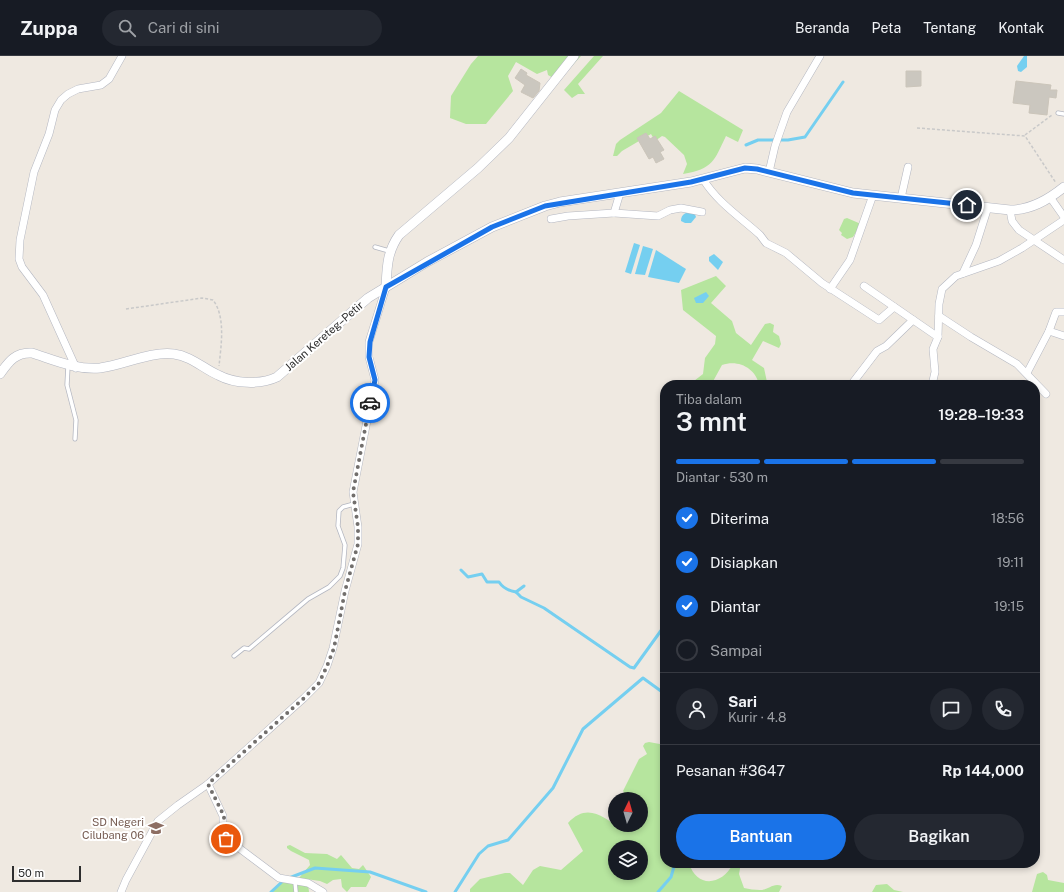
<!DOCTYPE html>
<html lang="id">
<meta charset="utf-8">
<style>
body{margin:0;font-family:"Public Sans",sans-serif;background:#242831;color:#f1f3f6;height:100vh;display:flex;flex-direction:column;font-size:15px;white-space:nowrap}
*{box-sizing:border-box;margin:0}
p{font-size:13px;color:#9ea1a6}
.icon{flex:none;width:22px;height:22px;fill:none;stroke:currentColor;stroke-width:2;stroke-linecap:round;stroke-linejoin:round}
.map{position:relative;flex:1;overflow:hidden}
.drawer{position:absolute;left:660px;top:324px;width:380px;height:488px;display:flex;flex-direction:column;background:#171b24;border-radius:16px;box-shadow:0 2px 6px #0003}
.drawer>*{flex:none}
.needle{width:26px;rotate:5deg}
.tools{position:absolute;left:608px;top:736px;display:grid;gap:8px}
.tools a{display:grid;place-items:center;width:40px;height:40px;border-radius:50%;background:#171b24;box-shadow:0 2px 6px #0003;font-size:20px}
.scale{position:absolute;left:12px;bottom:10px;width:69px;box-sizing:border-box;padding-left:4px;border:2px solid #2e2e2e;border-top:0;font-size:11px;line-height:14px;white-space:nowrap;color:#2e2e2e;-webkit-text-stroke:3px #fff;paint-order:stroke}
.pin{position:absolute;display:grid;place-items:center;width:34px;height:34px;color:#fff;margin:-17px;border:2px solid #fff;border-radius:50%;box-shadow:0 1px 4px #0007}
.courier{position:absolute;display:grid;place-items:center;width:40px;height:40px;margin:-20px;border:3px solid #1a73e8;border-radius:50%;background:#fff;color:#222;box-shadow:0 1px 5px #0007}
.head em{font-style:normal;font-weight:600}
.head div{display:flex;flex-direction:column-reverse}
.head{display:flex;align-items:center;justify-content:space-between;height:68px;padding:0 16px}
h1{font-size:26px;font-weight:600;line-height:30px}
.bar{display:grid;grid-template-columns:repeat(4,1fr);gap:6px 4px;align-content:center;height:48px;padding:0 16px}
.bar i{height:5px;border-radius:3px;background:#363941}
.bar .current{background:#1a73e8}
.bar p{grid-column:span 4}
.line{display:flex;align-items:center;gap:10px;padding:0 16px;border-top:1px solid #363941}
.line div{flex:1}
.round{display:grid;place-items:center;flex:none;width:42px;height:42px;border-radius:21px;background:#242831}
ol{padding:0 16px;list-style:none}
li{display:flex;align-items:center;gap:12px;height:44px}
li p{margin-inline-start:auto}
li .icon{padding:4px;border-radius:50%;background:#1a73e8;color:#fff;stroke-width:4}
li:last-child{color:#9ea1a6}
li i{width:22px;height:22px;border:2px solid #363941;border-radius:50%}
.primary-button{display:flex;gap:8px;margin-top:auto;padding:8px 16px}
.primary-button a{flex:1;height:46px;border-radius:24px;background:#1a73e8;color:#fff;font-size:16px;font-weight:600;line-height:46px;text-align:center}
.primary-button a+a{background:#242831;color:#f1f3f6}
header{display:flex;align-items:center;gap:24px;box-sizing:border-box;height:56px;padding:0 20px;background:#171b24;border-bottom:1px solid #363941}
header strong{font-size:19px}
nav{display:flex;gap:22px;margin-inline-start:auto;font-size:14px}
.search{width:280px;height:36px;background:#242831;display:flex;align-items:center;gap:10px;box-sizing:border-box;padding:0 14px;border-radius:22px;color:#9ea1a6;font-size:15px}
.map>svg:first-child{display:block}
</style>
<header>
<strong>Zuppa</strong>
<div class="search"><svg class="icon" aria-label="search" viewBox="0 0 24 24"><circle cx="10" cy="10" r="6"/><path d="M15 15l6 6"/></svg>Cari di sini</div>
<nav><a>Beranda</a><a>Peta</a><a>Tentang</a><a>Kontak</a></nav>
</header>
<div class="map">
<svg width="1064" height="836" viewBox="0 0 1064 836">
<rect width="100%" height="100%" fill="#efe9e1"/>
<!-- green -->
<g fill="#b6e59e" fill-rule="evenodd">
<polygon points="478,0 581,0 558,25 548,19 547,14 537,18 516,6 508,20 513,35 486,68 466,68 450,62 451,40 471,8"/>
<polygon points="594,0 603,0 578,28 585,38 578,38 572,42 564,34"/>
<path d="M679,35L743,74L738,86L726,80C714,105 713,113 683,118L687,108L684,99L665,81L662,80L655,85L651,78L622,95L617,100H613L616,88L620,84L661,57Z"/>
<polygon points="847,162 861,168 853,181 847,183 841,179 842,177 839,174 844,163"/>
<path d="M716,220L726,230L711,247L732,265L736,277L751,289L765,268L770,267L774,269L773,276L779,280L781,288L779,292L763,285L752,304L764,312L767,326L765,329H759C756,312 738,303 722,309L711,329L690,328L703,318L705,302L715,288L716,280L683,254L681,234Z"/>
<path d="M649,686L665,689V807H689C697,833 722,829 733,808L741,807L739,818L744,832C749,833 755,834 760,834C769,834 773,826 782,830L779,836H470V833L480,823L505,817H510L523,829L533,814L540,810L561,814L583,795L568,767C587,746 604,761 621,773L627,769H641V743H629L623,735L639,703L647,698L643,690L645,687ZM615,791H641V817H615Z"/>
<polygon points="290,789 305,797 327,798 337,803 341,799 352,812 359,813 363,809 371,821 366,831 351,831 347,836 342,831 341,823 333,824 327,828 320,825 299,822 310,809 309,804 291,795 287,792 287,790"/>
<polygon points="1043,816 1047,819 1048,824 1064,827 1064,836 1032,836 1037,818"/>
<polygon points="284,823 308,827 309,836 271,836"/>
<polygon points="887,828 894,834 903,836 872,836 876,829"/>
</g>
<!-- water -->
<g fill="#75cff0">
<polygon points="1024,0 1027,0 1027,11 1021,16 1018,15 1017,10"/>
<path d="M694,156L696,161L691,167H685L681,165C681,157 687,156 694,156Z"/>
<polygon points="634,187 640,189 631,218 625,216"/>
<polygon points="643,190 653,193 645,219 635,218"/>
<polygon points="656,194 686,213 679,227 648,221"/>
<polygon points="714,198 723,206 718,214 709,205 709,201"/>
<polygon points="706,236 709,240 703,247 696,247 694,242"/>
</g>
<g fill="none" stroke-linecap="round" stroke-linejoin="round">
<!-- stream -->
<g stroke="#75cff0" stroke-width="3">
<polyline points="746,89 758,84 788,84 805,81 843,26"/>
<path d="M461,514L468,521L482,518L487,526H499C503,532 509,535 516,536L524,530"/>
<polyline points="516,536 521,541 544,552 630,611 634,612 665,569"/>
<polyline points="289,822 315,812 370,816 426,836"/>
<polyline points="271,836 284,824"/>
<polyline points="455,836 479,798 488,790 508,784 553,732 583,673 643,622 665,638"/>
<polyline points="658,836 671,821 675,807"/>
</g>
</g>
<!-- building -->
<g fill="#cbc7bf" stroke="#cbc5ba">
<polygon points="521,13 527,17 526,19 540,27 539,35 533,42 521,36 525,29 515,22"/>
<polygon points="906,15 921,15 921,30 906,31"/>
<polygon points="1016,25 1051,29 1050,34 1057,34 1056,42 1049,41 1047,59 1029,57 1030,49 1013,47"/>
<polygon points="646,77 650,83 655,80 664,94 660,96 664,103 656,107 653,101 649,103 637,82"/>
</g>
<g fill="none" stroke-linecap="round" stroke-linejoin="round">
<defs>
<g id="service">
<polyline points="1058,57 1064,58"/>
<polyline points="375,191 389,195"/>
<polyline points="68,310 67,329 76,364 75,383"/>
<polyline points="234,600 244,592 249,593 308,543 329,531 340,520 343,512 345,489 338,470 339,455 343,451 354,448"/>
<polyline points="295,826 296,836"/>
</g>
<g id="minor">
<polyline points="769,116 775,90 787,56 820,0"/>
<path d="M703,123C717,146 740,161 760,179L766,187L786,197L822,227L879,264L894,251"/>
<polyline points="1050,141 1064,161"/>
<polyline points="901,142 908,111"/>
<polyline points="1010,154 1012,165 1019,174 1064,204"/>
<polyline points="614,157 658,160 670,154 681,152 702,156"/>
<polyline points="551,163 568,160 614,157 620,137"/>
<polyline points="963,217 976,189 988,151"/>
<polyline points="864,230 938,281"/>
<polyline points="830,233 850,204 873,139"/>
<polyline points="939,260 971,281 1017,308 1046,338"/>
<polyline points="1049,275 1064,280"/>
<polyline points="76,312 43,239 22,211 19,203 20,184 34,116 49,78 55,54 61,44 68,38 78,33 101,29 109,23 122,0"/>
<polyline points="1027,317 1049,275 1056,256 1064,256"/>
<polyline points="851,329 877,295 886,290 913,264"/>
<polyline points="932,329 935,316 933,293 938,281 939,248 942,233 956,220 999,205 1022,192 1064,164"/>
<polyline points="208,728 223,760 223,774 227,783 279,822 308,827 323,836"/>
<polyline points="121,836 126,824 158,765 178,749 208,728 304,642 319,627 327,610 333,592 345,535 358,488 358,471 353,436 375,324 369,301 369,286 386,231"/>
</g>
<g id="tertiary">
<path d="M386,231C387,211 387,196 399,179L478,112L509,82L574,0"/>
<path d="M0,318C9,305 16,296 32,297C54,304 76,314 100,312C124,309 150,295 174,298C191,300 204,313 218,319C235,328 260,329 277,321L368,242L427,206L492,171L545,150L560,146L691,126L745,112L757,113L853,137L1010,154C1031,154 1048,144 1064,131"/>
</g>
</defs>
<!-- service casing -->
<use href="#service" stroke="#b4b7c1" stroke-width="5"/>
<!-- minor casing -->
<use href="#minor" stroke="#b4b7c1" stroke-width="8"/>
<!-- tertiary casing -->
<use href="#tertiary" stroke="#b4b7c1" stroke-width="10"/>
<!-- path -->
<g stroke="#c9c9c9" stroke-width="1.5" stroke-dasharray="3 2" stroke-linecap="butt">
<polyline points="917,72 1025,80 1056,127"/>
<polyline points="1025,79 1052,59"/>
<path d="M126,253L202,242L213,244C226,261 221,290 219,310"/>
</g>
<!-- service -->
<use href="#service" stroke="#fff" stroke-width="3.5"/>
<!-- minor -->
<use href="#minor" stroke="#fff" stroke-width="7"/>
<!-- tertiary -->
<use href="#tertiary" stroke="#fff" stroke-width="9"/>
</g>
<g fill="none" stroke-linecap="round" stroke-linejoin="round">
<!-- done -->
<polyline stroke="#726f6d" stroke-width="4" stroke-dasharray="0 7.2" points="226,783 224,779 224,760 208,728 304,642 319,627 327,610 334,592 345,535 358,488 358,471 353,436 370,347"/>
<!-- route -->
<polyline stroke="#1a73e8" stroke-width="5" points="370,347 375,324 369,301 370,286 386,231 492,171 545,150 691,126 745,112 757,113 853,137 967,149"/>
</g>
<!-- icons -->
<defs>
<symbol id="school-bare" viewBox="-9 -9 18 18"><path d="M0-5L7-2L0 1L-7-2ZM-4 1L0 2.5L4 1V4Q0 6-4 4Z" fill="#8d6e63" stroke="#fff" stroke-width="2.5" paint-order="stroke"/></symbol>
</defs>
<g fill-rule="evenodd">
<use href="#school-bare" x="145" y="761" width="22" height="22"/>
</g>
<g text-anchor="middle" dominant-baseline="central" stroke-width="4" stroke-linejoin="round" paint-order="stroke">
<!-- street labels -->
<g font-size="11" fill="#2e2e2e" stroke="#fff">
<text transform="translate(324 280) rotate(-41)">Jalan Kereteg–Petir</text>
</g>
<!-- education labels -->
<g font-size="11" fill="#785e54" stroke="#fff" text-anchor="end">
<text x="144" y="766">SD Negeri<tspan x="144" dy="13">Cilubang 06</tspan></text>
</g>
</g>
</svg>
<div class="tools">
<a><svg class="needle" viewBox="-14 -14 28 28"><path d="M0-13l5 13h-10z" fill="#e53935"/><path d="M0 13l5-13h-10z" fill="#9ea1a6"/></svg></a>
<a><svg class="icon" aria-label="layers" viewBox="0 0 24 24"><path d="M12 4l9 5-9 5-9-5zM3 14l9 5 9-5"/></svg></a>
</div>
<div class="scale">50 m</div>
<div class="pin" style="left:226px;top:783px;background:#ea580c"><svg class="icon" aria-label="bag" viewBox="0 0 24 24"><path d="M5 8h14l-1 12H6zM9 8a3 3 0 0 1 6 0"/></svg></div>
<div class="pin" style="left:967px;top:149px;background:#1f2937"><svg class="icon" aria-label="home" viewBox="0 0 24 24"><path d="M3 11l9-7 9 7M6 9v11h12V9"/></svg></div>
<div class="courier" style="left:370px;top:347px"><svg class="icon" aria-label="car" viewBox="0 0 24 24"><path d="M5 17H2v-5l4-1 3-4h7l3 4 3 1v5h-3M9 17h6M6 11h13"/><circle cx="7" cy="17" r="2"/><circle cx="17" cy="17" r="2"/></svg></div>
<section class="drawer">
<div class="head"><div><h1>3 mnt</h1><p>Tiba dalam</p></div><em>19:28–19:33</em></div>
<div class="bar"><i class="current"></i><i class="current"></i><i class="current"></i><i></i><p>Diantar · 530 m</p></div>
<ol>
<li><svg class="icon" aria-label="check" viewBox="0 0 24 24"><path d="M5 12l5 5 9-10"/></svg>Diterima<p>18:56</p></li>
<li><svg class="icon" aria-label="check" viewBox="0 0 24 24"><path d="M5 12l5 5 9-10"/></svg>Disiapkan<p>19:11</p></li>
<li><svg class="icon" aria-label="check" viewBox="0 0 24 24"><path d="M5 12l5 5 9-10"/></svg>Diantar<p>19:15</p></li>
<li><i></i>Sampai</li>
</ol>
<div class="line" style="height:72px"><a class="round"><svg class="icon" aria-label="person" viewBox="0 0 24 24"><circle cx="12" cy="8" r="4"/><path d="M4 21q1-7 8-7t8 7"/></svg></a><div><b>Sari</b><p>Kurir · 4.8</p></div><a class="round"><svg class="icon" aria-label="chat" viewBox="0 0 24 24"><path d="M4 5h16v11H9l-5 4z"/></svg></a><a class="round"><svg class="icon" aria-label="phone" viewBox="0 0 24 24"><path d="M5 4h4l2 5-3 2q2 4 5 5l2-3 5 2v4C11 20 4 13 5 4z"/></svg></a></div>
<div class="line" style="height:52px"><div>Pesanan #3647</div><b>Rp 144,000</b></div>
<div class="primary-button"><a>Bantuan</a><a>Bagikan</a></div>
</section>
</div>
